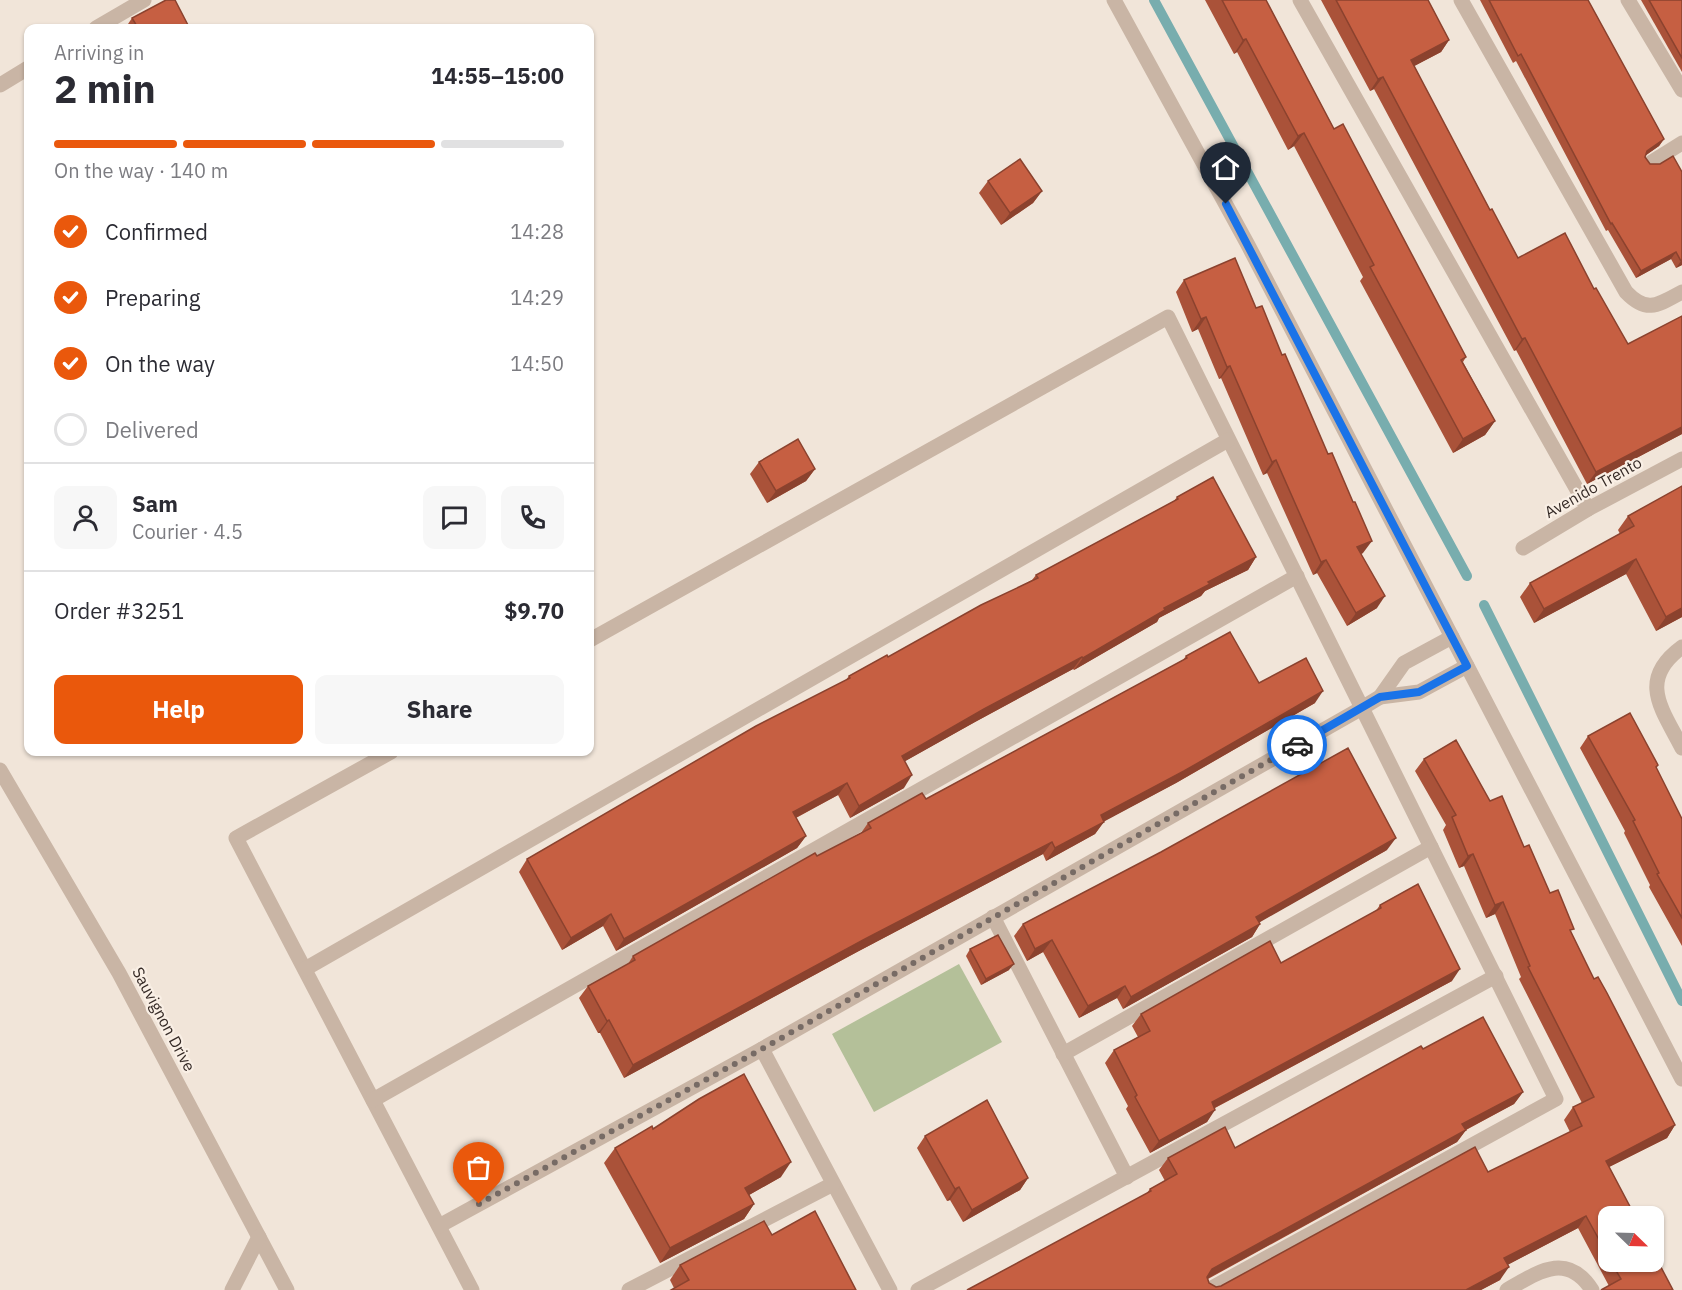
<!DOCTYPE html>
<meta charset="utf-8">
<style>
body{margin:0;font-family:"IBM Plex Sans",sans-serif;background:#f7f7f7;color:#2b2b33;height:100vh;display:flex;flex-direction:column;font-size:22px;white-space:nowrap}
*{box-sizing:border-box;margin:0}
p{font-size:20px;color:#7c7c81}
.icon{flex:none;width:33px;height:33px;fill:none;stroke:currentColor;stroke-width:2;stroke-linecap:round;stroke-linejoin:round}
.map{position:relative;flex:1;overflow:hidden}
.panel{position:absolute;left:24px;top:24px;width:570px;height:732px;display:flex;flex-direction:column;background:#fff;border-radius:12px;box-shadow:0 2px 4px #0004}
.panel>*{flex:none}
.needle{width:39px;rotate:113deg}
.fabs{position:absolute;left:1598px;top:1206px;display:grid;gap:12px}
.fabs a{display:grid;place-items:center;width:66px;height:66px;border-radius:12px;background:#fff;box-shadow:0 2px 4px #0004;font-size:30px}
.pin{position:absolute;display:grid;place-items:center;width:51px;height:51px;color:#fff;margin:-62px -26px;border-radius:50% 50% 50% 0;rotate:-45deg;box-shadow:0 0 6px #0007}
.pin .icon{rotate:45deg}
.courier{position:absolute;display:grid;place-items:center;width:60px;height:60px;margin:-30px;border:4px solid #1a73e8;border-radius:50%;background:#fff;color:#222;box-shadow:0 2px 8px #0007}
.head em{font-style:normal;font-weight:800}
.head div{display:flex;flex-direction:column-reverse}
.head{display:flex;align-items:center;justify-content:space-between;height:102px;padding:0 30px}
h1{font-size:39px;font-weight:800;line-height:45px}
.bar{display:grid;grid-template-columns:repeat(4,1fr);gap:9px 6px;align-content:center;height:72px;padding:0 30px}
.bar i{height:8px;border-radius:4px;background:#e1e1e2}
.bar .current{background:#ea580c}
.bar p{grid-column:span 4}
.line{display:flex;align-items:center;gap:15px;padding:0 30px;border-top:2px solid #e1e1e2}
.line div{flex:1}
.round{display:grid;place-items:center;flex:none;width:63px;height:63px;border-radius:12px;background:#f7f7f7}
ol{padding:0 30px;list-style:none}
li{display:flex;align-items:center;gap:18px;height:66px}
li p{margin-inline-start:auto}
li .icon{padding:6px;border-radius:50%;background:#ea580c;color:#fff;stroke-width:4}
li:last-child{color:#7c7c81}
li i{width:33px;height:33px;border:3px solid #e1e1e2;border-radius:50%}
.button{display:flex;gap:12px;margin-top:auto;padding:12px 30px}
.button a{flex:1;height:69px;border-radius:12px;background:#ea580c;color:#fff;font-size:24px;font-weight:800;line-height:69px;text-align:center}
.button a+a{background:#f7f7f7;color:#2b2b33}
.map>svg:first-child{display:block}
</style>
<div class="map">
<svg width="1682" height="1290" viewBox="0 0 1682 1290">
<rect width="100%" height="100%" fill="#f1e5d9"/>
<!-- green -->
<polygon fill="#b4c099" points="959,964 1002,1042 874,1112 832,1034"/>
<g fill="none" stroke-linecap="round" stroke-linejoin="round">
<!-- stream -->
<g stroke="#78adae" stroke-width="10">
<polyline points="1154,0 1467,576"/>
<polyline points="1484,605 1682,1001"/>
</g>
<!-- street -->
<g stroke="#c9b5a5" stroke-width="15">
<polyline points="1114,0 1248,245 1682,1079"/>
<polyline points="1300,0 1588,509"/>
<path d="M1461,0L1626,292C1647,314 1658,305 1682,292"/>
<polyline points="1628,0 1682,90"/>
<polyline points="96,28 144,0"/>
<polyline points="0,85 28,68"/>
<polyline points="1650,163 1682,143"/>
<polyline points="1523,548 1588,509 1682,459"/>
<polyline points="590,640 1168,317 1556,1099 1208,1290"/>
<path d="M1682,647C1637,680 1662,709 1682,748"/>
<polyline points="1380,697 1419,692 1467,666"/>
<polyline points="391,752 236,838 472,1290"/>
<polyline points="0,770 119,973 287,1290"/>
<polyline points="993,917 1127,1177"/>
<polyline points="305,969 1228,440"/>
<polyline points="762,1049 890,1290"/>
<polyline points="1063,1054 1431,847"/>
<polyline points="373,1100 1297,576"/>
<polyline points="439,1226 762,1049 1362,708 1380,697 1404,663 1452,637"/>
<polyline points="232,1290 259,1237"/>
<polyline points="629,1290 833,1184"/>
<polyline points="918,1290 1496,976"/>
<path d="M1507,1290C1538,1272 1567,1251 1592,1290"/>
</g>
</g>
<!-- wall -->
<g fill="#aa5239">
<polygon points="1205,0 1266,0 1334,129 1466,357 1463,362 1495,421 1485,435 1453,453 1360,281 1363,277 1294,146 1288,150 1237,52 1234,54"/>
<polygon points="1321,0 1428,0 1449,40 1441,52 1414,66 1490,210 1518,258 1594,289 1682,434 1587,484 1516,350 1514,351 1374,89 1370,91"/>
<polygon points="1480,0 1588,0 1664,139 1659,146 1646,155 1645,157 1682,265 1676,268 1671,259 1636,278 1608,230 1606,231 1516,61 1513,63"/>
<polygon points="1641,0 1682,0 1682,72"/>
<polygon points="132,18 188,28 127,28 126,27"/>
<polygon points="988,181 1042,191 1033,203 1001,225 979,193"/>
<polygon points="1184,280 1363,553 1361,554 1377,608 1347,626 1317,573 1313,575 1267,473 1263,475 1221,378 1219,379 1198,329 1192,332 1176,292"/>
<polygon points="759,462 815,469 806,481 767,503 750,474"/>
<polygon points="1177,497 1256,557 1248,570 1205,591 1201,596 1159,618 1157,622 1074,670 1073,669 975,722 905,761 904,788 850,818 838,795 796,818 806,836 797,848 616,951 603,926 562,950 519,872 527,859 845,681 849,676 888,657 1032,580 1036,575 1174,501"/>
<polygon points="1628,516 1682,617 1656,631 1626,574 1534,623 1520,597 1530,583 1620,534 1618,530"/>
<polygon points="1186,656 1315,703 1176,783 1104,821 1095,834 1046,861 1043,854 857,952 624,1078 600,1033 598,1033 579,998 588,986 628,964 633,956 861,833 868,823 926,799 1183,660"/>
<polygon points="1588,736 1658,765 1656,768 1682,819 1682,946 1649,887 1650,885 1624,833 1625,831 1580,748"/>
<polygon points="1424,759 1490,801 1524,847 1571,933 1594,979 1675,1125 1667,1138 1609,1167 1608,1262 1653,1262 1609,1286 1578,1228 1507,1265 1500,1280 1481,1290 967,1290 1146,1194 1150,1189 1165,1181 1159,1170 1168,1158 1235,1148 1423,1049 1523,1092 1514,1104 1466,1130 1457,1142 1208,1279 1209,1283 1216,1287 1221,1286 1488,1172 1570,1132 1564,1120 1573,1107 1582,1103 1519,979 1521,977 1495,914 1486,918 1464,866 1459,868 1443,830 1446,825 1415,771"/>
<polygon points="1387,850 1259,922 1260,924 1252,937 1123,1009 1117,998 1079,1018 1043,952 1027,961 1014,936 1023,924"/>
<polygon points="1380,905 1452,981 1215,1108 1207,1122 1150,1153 1126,1109 1128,1106 1105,1063 1114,1050 1138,1037 1132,1026 1141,1014 1281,963 1375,912"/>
<polygon points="970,949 1009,970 981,985 966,956"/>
<polygon points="653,1129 781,1177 749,1195 754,1204 744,1219 660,1263 604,1163 615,1148"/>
<polygon points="925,1136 1028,1178 1020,1190 963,1222 950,1200 947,1201 917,1148"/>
<polygon points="772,1235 674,1288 670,1280 680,1265"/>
</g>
<!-- shaded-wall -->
<g fill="#8b422e">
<polygon points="1246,39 1237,52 1234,54 1243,40"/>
<polygon points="1449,40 1441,52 1403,72 1411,60"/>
<polygon points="1383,77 1374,89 1370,91 1378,79"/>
<polygon points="1304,133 1294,146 1288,150 1298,136"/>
<polygon points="1664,139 1659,146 1642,158 1647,151"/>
<polygon points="1042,191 1033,203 1001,225 1010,213"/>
<polygon points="1676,252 1671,259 1636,278 1641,271"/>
<polygon points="1682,260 1682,265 1676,268 1681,261"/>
<polygon points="1206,317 1198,329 1192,332 1201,319"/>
<polygon points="1525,338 1516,350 1514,351 1522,339"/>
<polygon points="1230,366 1221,378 1219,379 1227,367"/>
<polygon points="1495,421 1485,435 1453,453 1463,439"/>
<polygon points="1682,427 1682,434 1587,484 1596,472"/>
<polygon points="1276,460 1267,473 1263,475 1272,462"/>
<polygon points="815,469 806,481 767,503 776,491"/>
<polygon points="1372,541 1363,553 1349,559 1357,547"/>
<polygon points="1256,557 1248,570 1205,591 1201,596 1159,618 1157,622 1074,670 1083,658 1208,582"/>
<polygon points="1636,559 1626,574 1534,623 1544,609"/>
<polygon points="1326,560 1317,573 1313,575 1321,562"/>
<polygon points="1385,596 1377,608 1347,626 1356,613"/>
<polygon points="1682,608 1682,617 1656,631 1666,617"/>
<polygon points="1082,657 1073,669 975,722 893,768 902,756 984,709"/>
<polygon points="1323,691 1315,703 1176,783 1092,828 1101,815"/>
<polygon points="912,775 904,788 850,818 859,806"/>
<polygon points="847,783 838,795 784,824 793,812"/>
<polygon points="1104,822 1095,834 1046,861 1055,848"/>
<polygon points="806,836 797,848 616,951 624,939"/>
<polygon points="1396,838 1387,850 1248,929 1256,917"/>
<polygon points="1052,842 1043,854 857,952 624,1078 633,1065 865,939"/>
<polygon points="1473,854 1464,866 1459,868 1468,856"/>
<polygon points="1503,902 1495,914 1486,918 1495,905"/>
<polygon points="611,914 603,926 562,950 571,938"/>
<polygon points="1260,924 1252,937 1123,1009 1131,997"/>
<polygon points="1052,940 1043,952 1027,961 1035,949"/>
<polygon points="1014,964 1009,970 981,985 986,979"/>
<polygon points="1460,969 1452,981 1203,1114 1212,1102"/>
<polygon points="1125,986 1117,998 1079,1018 1088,1006"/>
<polygon points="609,1020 600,1033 598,1033 607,1021"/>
<polygon points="1523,1092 1514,1104 1454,1136 1462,1124"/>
<polygon points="1215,1110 1207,1122 1150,1153 1159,1141"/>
<polygon points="1675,1125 1667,1138 1597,1173 1606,1161"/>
<polygon points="1466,1130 1457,1142 1203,1281 1212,1269"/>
<polygon points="791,1162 781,1177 735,1203 745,1188"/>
<polygon points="1028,1178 1020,1190 963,1222 972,1210"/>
<polygon points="959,1187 950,1200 947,1201 955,1189"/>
<polygon points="754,1204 744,1219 660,1263 670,1248"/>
<polygon points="1586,1216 1578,1228 1496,1271 1504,1258"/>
<polygon points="1509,1267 1500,1280 1481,1290 1466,1290"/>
</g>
<!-- building -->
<g fill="#c65f42" stroke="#8b422e" stroke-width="1.5">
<polygon points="166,0 175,0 189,27 186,28 138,28 132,18"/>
<polygon points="1222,0 1266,0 1334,129 1343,124 1466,357 1461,360 1495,421 1463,439 1370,267 1374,265 1304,133 1298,136 1246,39 1243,40"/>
<polygon points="1336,0 1428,0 1449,40 1411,60 1490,210 1492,209 1518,258 1565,233 1594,289 1596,288 1628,344 1682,316 1682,427 1596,472 1525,338 1522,339 1383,77 1378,79"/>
<polygon points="1489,0 1588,0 1664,139 1647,151 1645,157 1650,164 1660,164 1673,156 1682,172 1682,260 1681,261 1676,252 1641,271 1612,223 1611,224 1521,54 1518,56"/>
<polygon points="1649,0 1682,0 1682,58"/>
<polygon points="1020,159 1042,191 1010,213 988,181"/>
<polygon points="1235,258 1256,308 1262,306 1282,355 1285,354 1328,454 1332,453 1353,502 1355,502 1372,541 1357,547 1385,596 1356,613 1326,560 1321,562 1276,460 1272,462 1230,366 1227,367 1206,317 1201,319 1184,280"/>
<polygon points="798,439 815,469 776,491 759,462"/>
<polygon points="1213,477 1256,557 1208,582 1210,584 1164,608 1165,610 1083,658 1082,657 984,709 902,756 912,775 859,806 847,783 793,812 806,836 624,939 611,914 571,938 527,859 756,726 850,678 849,676 887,655 888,657 981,605 1038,578 1036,575 1178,499 1177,497"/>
<polygon points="1682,486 1682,608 1666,617 1636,559 1544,609 1530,583 1634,526 1628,516"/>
<polygon points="1230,632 1259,683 1306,658 1323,691 1184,771 1101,815 1104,822 1055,848 1052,842 865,939 633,1065 609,1020 607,1021 588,986 635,960 633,956 815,853 817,856 871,828 868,823 922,793 926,799 1187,658 1186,656"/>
<polygon points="1630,713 1658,765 1656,767 1682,819 1682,918 1657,874 1659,873 1633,821 1635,820 1588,736"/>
<polygon points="1456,740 1490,801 1502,796 1524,847 1529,845 1550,893 1558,890 1574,929 1570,930 1594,979 1598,977 1607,993 1675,1125 1606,1161 1635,1216 1608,1216 1608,1256 1586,1216 1504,1258 1509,1267 1466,1290 967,1290 1151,1191 1150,1189 1177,1174 1168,1158 1225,1127 1235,1148 1421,1046 1423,1049 1483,1017 1523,1092 1462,1124 1466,1130 1212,1269 1207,1277 1209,1283 1216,1287 1221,1286 1475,1147 1488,1172 1582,1126 1573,1107 1594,1097 1528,967 1530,966 1503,902 1495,905 1473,854 1468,856 1452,817 1456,815 1424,759"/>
<polygon points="1348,748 1396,838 1256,917 1260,924 1131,997 1125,986 1088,1006 1052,940 1035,949 1023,924 1161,852"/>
<polygon points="1418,884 1460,969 1212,1102 1215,1110 1159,1141 1135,1097 1137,1095 1114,1050 1150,1031 1141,1014 1270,941 1281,963 1381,908 1380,905"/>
<polygon points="998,935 1014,964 986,979 970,949"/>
<polygon points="744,1074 791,1162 745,1188 754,1204 670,1248 615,1148 652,1126 653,1129 699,1099"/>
<polygon points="987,1100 1028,1178 972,1210 959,1187 955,1189 925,1136"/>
<polygon points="815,1211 856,1290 671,1290 689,1280 680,1265 764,1221 772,1235"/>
<polygon points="1653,1252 1673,1290 1601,1290 1621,1279 1611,1262 1653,1262"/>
</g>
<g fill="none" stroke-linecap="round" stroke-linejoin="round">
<!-- done -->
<polyline stroke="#776b65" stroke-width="6" stroke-dasharray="0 10.8" points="479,1204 762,1049 1297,745"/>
<!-- route -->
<polyline stroke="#1a73e8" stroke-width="8" points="1226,204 1467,666 1419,692 1380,697 1297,745"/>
</g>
<g text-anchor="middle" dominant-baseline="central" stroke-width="4.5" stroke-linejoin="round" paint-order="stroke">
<!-- street labels -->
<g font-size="16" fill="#352a26" stroke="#f9efe5">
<text transform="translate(1593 487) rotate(-29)">Avenido Trento</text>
<text transform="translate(164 1019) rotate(62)">Sauvignon Drive</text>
</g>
</g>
</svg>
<div class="fabs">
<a><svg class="needle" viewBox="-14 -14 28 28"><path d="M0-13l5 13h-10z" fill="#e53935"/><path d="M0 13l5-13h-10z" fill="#7c7c81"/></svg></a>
</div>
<div class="pin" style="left:479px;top:1204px;background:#ea580c"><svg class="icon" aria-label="bag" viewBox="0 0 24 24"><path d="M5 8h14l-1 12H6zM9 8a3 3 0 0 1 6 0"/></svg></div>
<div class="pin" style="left:1226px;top:204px;background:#1f2937"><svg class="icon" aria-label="home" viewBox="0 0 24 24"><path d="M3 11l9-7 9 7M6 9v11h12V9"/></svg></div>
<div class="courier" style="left:1297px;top:745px"><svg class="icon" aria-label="car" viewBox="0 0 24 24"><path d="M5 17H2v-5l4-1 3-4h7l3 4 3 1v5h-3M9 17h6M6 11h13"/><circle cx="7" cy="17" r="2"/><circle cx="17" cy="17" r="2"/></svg></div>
<section class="panel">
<div class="head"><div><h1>2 min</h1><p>Arriving in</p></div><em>14:55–15:00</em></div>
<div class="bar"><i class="current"></i><i class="current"></i><i class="current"></i><i></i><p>On the way · 140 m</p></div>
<ol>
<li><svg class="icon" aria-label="check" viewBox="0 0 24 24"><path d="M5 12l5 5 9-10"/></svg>Confirmed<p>14:28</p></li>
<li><svg class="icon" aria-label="check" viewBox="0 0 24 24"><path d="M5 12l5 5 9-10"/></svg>Preparing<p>14:29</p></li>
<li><svg class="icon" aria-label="check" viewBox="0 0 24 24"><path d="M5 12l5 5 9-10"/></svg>On the way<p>14:50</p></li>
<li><i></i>Delivered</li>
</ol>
<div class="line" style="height:108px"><a class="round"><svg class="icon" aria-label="person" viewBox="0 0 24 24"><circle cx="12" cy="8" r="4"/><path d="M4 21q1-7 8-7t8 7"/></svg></a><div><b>Sam</b><p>Courier · 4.5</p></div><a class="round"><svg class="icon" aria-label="chat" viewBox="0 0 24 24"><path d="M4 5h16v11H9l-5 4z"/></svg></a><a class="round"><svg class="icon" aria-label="phone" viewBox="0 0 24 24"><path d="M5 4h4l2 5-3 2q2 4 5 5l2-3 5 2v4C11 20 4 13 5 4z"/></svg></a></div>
<div class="line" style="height:78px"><div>Order #3251</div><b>$9.70</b></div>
<div class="button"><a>Help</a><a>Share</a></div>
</section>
</div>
